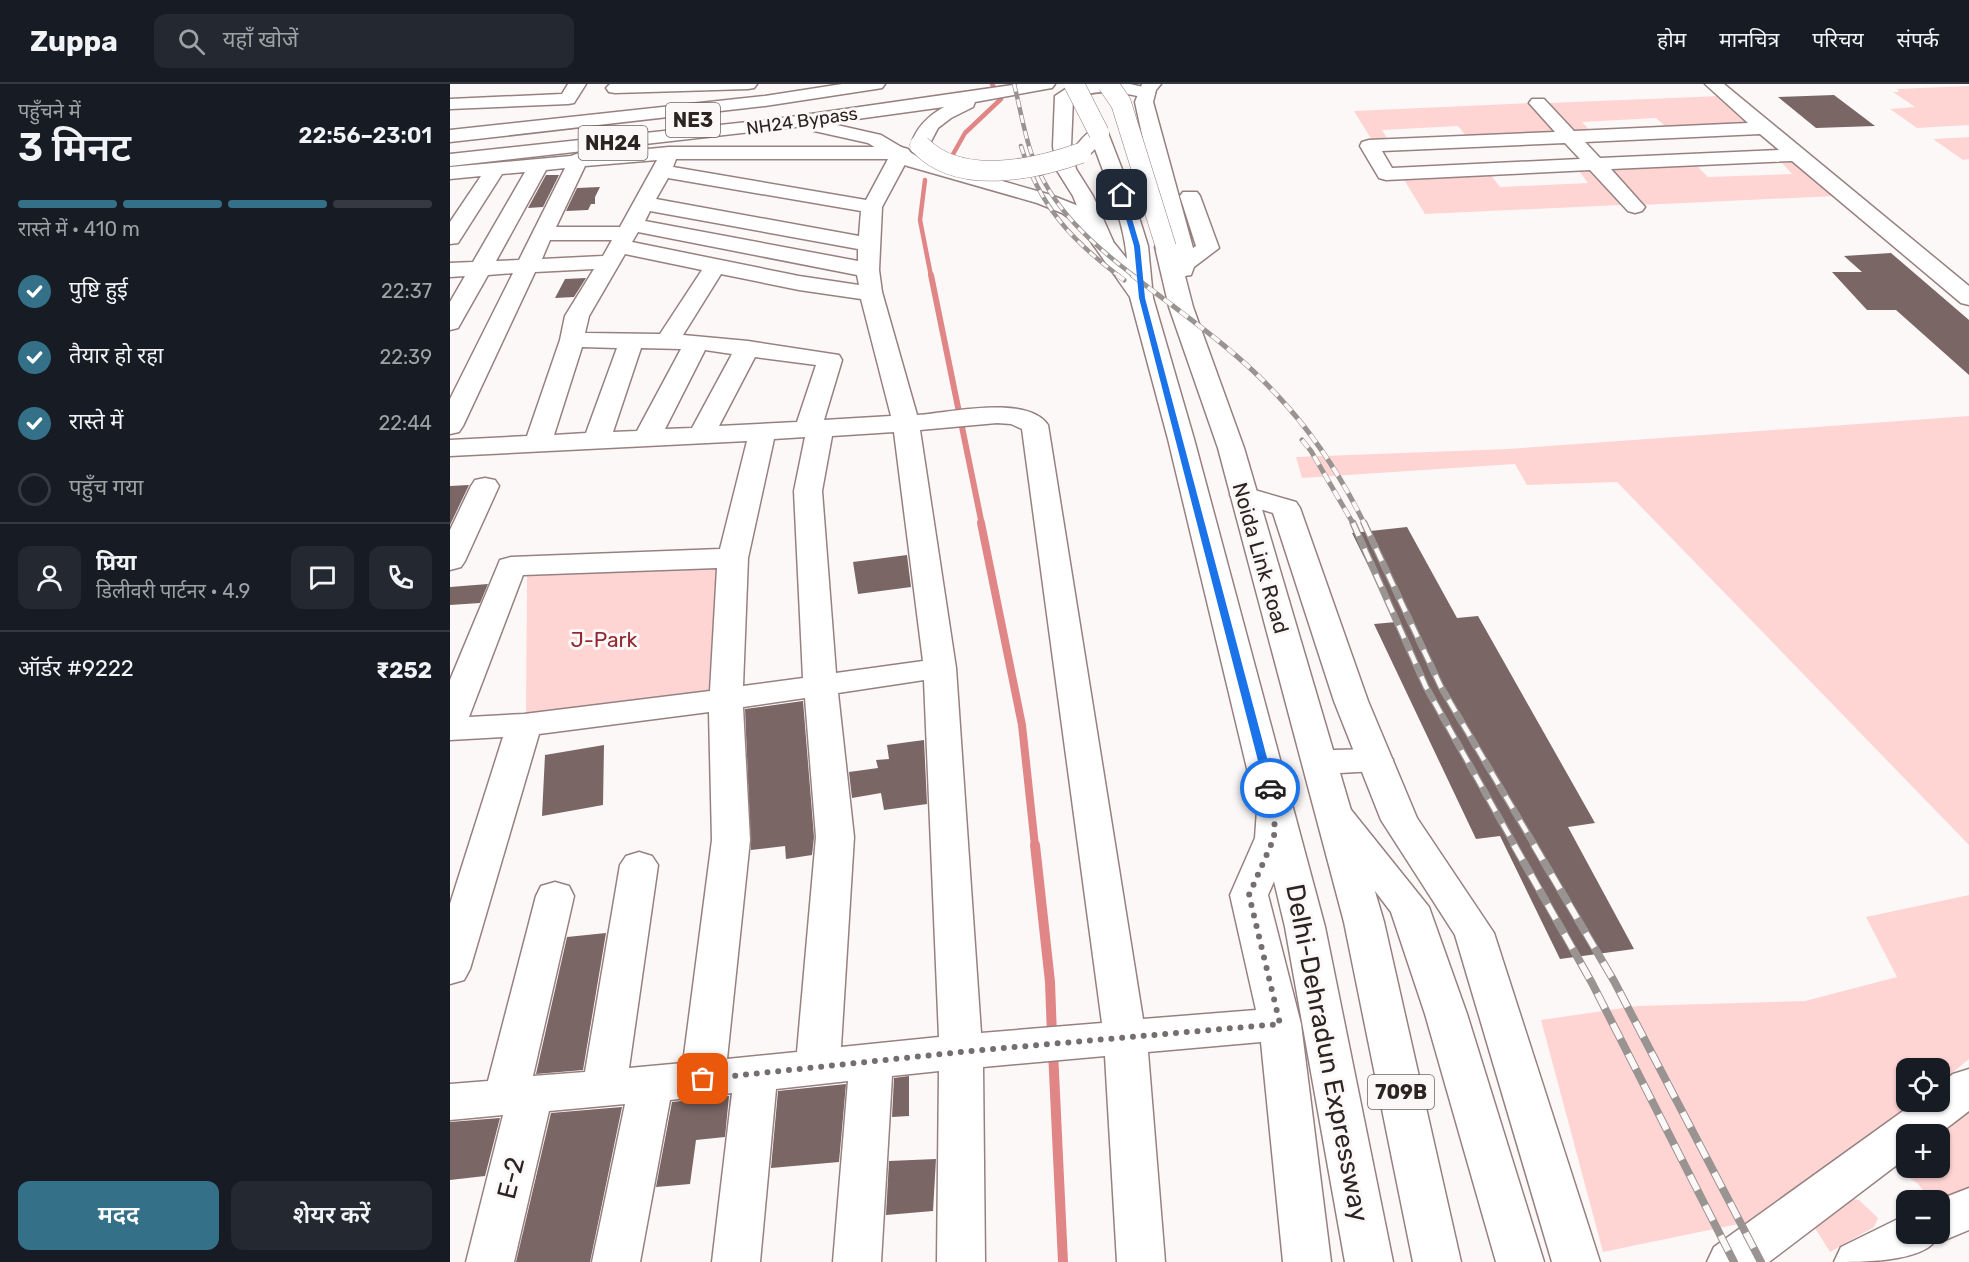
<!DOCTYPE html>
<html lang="hi">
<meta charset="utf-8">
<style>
body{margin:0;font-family:Rubik,"Noto Sans Devanagari",sans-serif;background:#242831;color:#f1f3f6;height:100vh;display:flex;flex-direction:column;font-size:22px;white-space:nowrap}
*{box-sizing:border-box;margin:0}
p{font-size:20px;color:#9ea1a6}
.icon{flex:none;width:33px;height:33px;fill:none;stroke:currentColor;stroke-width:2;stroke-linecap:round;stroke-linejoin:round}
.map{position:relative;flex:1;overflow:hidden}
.panel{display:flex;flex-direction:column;background:#171b24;width:450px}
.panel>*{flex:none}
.fabs{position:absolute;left:1446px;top:974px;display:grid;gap:12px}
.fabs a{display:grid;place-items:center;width:54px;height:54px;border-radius:12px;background:#171b24;box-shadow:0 2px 4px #0004;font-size:30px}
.pin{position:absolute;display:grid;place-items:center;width:51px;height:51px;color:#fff;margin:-26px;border-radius:12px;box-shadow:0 3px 9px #0006}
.courier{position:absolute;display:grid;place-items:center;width:60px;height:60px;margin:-30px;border:4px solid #1a73e8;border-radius:50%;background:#fff;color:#222;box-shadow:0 2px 8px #0007}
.head em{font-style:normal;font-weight:600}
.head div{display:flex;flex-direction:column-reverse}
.head{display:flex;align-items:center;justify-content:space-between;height:102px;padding:0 18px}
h1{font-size:39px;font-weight:600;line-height:45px}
.bar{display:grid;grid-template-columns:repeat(4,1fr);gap:9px 6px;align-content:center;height:72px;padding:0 18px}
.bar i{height:8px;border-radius:4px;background:#363941}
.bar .current{background:#347188}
.bar p{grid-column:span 4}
.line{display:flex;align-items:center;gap:15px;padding:0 18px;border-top:2px solid #363941}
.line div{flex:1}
.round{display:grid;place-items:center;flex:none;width:63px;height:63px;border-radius:12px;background:#242831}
ol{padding:0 18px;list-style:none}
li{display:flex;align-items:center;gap:18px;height:66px}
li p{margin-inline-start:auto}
li .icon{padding:6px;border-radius:50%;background:#347188;color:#fff;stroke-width:4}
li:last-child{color:#9ea1a6}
li i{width:33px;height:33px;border:3px solid #363941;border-radius:50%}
.primary-button{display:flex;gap:12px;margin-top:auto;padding:12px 18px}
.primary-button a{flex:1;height:69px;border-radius:12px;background:#347188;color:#fff;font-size:24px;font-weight:600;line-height:69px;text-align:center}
.primary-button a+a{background:#242831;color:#f1f3f6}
header{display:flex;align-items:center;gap:36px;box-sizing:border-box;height:84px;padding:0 30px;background:#171b24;border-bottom:2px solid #363941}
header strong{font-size:28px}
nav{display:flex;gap:33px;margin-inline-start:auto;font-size:21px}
.search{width:420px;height:54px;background:#242831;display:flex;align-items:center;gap:15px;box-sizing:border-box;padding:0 21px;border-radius:12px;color:#9ea1a6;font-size:22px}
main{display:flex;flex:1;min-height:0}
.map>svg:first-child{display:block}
</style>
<header>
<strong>Zuppa</strong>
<div class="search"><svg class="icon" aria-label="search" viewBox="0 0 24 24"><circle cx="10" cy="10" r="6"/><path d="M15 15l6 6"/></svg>यहाँ खोजें</div>
<nav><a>होम</a><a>मानचित्र</a><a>परिचय</a><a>संपर्क</a></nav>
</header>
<main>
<section class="panel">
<div class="head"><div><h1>3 मिनट</h1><p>पहुँचने में</p></div><em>22:56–23:01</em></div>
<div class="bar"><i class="current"></i><i class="current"></i><i class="current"></i><i></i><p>रास्ते में · 410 m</p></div>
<ol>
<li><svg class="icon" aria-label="check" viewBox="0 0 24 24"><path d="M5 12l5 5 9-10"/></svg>पुष्टि हुई<p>22:37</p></li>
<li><svg class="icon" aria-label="check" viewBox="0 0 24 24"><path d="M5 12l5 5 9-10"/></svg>तैयार हो रहा<p>22:39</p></li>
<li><svg class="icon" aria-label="check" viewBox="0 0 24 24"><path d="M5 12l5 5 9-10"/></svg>रास्ते में<p>22:44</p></li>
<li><i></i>पहुँच गया</li>
</ol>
<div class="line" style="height:108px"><a class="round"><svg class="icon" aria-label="person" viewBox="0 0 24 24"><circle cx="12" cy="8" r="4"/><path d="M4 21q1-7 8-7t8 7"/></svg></a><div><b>प्रिया</b><p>डिलीवरी पार्टनर · 4.9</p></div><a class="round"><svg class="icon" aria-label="chat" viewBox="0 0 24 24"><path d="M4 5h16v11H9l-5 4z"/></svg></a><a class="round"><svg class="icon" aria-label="phone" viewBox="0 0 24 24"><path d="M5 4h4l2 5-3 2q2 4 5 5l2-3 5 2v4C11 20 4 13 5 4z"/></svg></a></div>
<div class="line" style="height:78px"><div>ऑर्डर #9222</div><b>₹252</b></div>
<div class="primary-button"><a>मदद</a><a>शेयर करें</a></div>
</section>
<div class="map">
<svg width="1519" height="1178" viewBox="0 0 1519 1178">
<rect width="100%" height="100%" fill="#fdf8f8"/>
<!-- green -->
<g fill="#fed5d3">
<polygon points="1519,2 1519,41 1467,44 1440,25 1465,23 1443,8 1449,8 1447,5"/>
<polygon points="1270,12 1305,41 1218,45 1206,34 1132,38 1142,49 1127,50 1099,19"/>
<polygon points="1080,19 1106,50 1017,53 1008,42 932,46 939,57 923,58 904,27"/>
<polygon points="1519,53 1519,75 1513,76 1483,55"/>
<polygon points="1332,79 1346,79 1385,112 1191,121 1158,85 1246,81 1258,93 1342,90"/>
<polygon points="1130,88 1142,88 1171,121 975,130 953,94 1040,90 1050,103 1138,99"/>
<polygon points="1519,332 1519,761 1167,398 1077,401 1065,380 852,394 846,373 1058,365"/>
<polygon points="280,475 270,613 76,638 77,487"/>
<polygon points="1519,811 1519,975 1490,999 1490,984 1456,984 1456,1017 1468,1017 1347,1116 1298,1138 1153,1168 1091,936 1187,922 1355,917 1447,893 1416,833"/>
<polygon points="1519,1012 1519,1107 1490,1120 1490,1116 1482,1116 1467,1099 1439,1081 1456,1066 1456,1083 1490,1083 1490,1050 1475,1050"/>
<polygon points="1394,1114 1409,1116 1428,1134 1424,1143 1380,1168 1365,1144"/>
</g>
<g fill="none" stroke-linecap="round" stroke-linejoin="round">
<!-- stream-far3 -->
<g stroke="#e18686" stroke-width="4.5">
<polyline points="502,72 515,49 551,15 542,0"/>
<polyline points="475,96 470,136 481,192"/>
</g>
<!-- stream-far2 -->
<polyline stroke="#e18686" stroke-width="6" points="481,191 532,441"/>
<!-- stream-far1 -->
<polyline stroke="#e18686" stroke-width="8" points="531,439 572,641 585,762"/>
<!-- stream -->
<g stroke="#e18686" stroke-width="10">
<polyline points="585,761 600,898 602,952"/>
<polyline points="603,967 613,1178"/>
</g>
</g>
<!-- building -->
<g fill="#7a6665">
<polygon points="1384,11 1425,42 1366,44 1328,13"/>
<polygon points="96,91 109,91 93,123 78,124"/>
<polygon points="150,103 145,113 145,120 141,120 138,126 116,127 127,104"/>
<polygon points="1441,169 1519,236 1519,291 1446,226 1417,226 1382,188 1412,188 1394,172"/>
<polygon points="136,194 124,213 105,214 115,195"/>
<polygon points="19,401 0,441 0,402"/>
<polygon points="957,443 1007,534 1028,532 1145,739 1118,743 1184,865 1110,875 1050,752 1026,755 924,540 946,538 902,449"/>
<polygon points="457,471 461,503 408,510 403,478"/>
<polygon points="38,500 30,519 0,521 0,503"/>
<polygon points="353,617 364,753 362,771 336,775 335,762 301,766 295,625"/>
<polygon points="474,656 477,720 434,726 431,709 402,714 399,688 428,684 426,676 439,675 437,661"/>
<polygon points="154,661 153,721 92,732 95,671"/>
<polygon points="156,849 133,986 86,990 117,853"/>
<polygon points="459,992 459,1032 442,1033 444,994"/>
<polygon points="396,1000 389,1078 321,1084 328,1007"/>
<polygon points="279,1012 275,1053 246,1056 240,1100 206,1103 222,1018"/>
<polygon points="172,1023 140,1178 66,1178 101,1029"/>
<polygon points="50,1034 35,1092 0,1096 0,1038"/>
<polygon points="486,1075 483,1127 436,1131 439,1077"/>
</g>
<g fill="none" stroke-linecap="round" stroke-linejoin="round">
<defs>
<g id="minor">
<polygon points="118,0 136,0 124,19 118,20 0,25 0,15 112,10"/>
<polygon points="160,0 307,0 304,4 298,5 165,9 159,8 156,4"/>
<path d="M1255,0H1274L1519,202V221L1511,219L1342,77L1161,85L1195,123L1192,127L1185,129L1178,127L1140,86L936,96L929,94L910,62L912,58L919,56L1105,48L1079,19L1082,15H1094L1124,47L1298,39ZM1310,50L1329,66L1150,74L1135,58ZM1115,59L1130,75L942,84L932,67Z"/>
<path d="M219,63H451L458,65L461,69L432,123L429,186L432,208L467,331C499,329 577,310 598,341L693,935L806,926L780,811L805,754L807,726L812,717L825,714L838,717L843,726V754L818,811L851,940L881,1178H833L811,958L698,968L715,1178H667L655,972L533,983L535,1178H487L489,987L442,992L431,1178H383L398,997L326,1005L310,1178H262L282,1009L220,1016L190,1178H142L175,1020L99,1027L64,1178H16L53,1031L0,1036V1000L38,997L86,812L91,802L105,798L119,802L124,812L83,992L135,988L170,781L176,772L189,768L202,772L208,781L179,984L233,979L262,756L259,628L89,650L20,885L14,896L0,900V820L53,653L0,656V596L50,476L61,473L270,465L297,357L0,372V356L77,352L110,256L115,232L144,185L85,188L13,342L9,348L0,350V315L63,189L38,191L8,244L0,246V218L15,192L0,193V179L23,178L75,88L52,90L8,159L0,160V138L31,92L0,95V83L121,72L129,69L135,71ZM226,75H438L416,116L223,83ZM207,76L170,143H106L135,82ZM115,84L69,176L46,177L96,86ZM218,94L411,127L409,152L206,115ZM200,127L408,165V177L195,137ZM188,148L407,191L409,201L349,192L182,158ZM100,156H162L153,172L92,175ZM175,170L252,186L210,250L135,249L139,232ZM271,190L349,206L411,215L441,332L374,336L392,276L389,271L298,257L233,251ZM132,263L167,264L136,349L104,351ZM191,264L231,265L187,347L163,348ZM255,266L282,270L242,344L215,345ZM305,273L366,281L347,338L269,342ZM547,339L561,340L572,345L652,939L531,949L506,584L470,346ZM444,348L473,577L386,589L372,407L382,352ZM355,353L344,407L353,594L293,602L298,474L324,355ZM267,484L260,607L74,630L19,633L73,491ZM474,596L489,953L391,963L404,753L388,609ZM355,614L366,753L347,968L277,975L300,756L293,623Z"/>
<polygon points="35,394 45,396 49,402 15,477 11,483 0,486 0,446 21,402 25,396"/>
<polygon points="794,403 846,418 850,424 918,617 967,734 1044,849 1150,1178 1102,1178 1005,851 931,736 884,617 823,429 784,417 780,411 784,405"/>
<polygon points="885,719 898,722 979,823 1017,930 1094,1178 1046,1178 975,930 941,828 867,731 872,722"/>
<polygon points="1519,985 1519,1027 1489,1050 1456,1050 1456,1074 1319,1178 1257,1178 1264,1163 1467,1017 1490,1017 1490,1000 1503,990"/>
<path d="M1519,1104V1146L1490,1158L1486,1156C1471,1178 1412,1178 1384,1178L1391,1163L1456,1131V1149H1490V1116H1488Z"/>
</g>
<path id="major" d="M633,0H680L702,5L705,9L702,13L696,14C672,8 646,4 623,15L621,62L626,85L643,112L663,157L660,162L652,163L644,162L641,157L623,112L606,85L603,62L605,12L617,4Z"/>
<g id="highway">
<polygon points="392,0 435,0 432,4 426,5 315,22 0,58 0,46 315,12"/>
<path d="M569,0H605L602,4L596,5L525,18L523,23L501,34L488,44L477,65H463L461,61C466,43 478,32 494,23L378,39L431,51L468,73L601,111L626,121L644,134L677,175C674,138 658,100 645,65C638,72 635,76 624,73L621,69C630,57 640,41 656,45L658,49L682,111L698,162L703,214L744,355L875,843L943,1178H895L835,843L718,355L680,213L630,142L612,129L587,119L454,81L418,59L364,47L363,41L0,82V70L326,35Z"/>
<polygon points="692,0 711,0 706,6 703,18 743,164 746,162 730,112 733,108 747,108 750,112 769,164 744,183 741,191 735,192 743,223 794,364 883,666 925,665 937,668 943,676 937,684 925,687 890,689 934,838 1011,1178 963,1178 894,838 768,364 719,223 705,163 708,158 721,158 698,78 685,18"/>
</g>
</defs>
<!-- minor casing -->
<use href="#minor" stroke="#978180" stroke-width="3"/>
<!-- major casing -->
<use href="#major" stroke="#978180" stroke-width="3"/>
<!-- highway casing -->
<use href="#highway" stroke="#978180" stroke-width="3"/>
<!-- minor -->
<use href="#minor" fill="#fff" fill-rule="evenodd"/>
<!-- major -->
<use href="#major" fill="#fff" fill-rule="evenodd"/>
<!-- highway -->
<use href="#highway" fill="#fff" fill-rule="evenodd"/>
<defs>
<g id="rail-far3">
<path d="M564,0C570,23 574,49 582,71C601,124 641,159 684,192"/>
<path d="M571,62C589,121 621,156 669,192"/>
</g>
<g id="rail-far2">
<polyline points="667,191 674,196"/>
<path d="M682,191C731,229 785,265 827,311C863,349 892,394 915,441"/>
<polyline points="852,356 861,367 904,441"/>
</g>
<g id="rail-far1">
<polyline points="903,439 976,603 1065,762"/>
<polyline points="914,439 991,603 1085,762"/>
</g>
<g id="rail">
<polyline points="1064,761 1142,899 1284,1178"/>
<polyline points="1084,761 1164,897 1311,1178"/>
</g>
</defs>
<!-- rail-far3 casing -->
<use href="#rail-far3" stroke="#999392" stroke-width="4.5"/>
<!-- rail-far2 casing -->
<use href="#rail-far2" stroke="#999392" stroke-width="5"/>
<!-- rail-far1 casing -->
<use href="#rail-far1" stroke="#999392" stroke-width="7"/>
<!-- rail casing -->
<use href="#rail" stroke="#999392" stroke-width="8"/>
<!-- rail-far3 -->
<use href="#rail-far3" stroke="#fdf8f8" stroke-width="3" stroke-dasharray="8" stroke-linecap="butt"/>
<!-- rail-far2 -->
<use href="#rail-far2" stroke="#fdf8f8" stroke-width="4" stroke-dasharray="10" stroke-linecap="butt"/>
<!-- rail-far1 -->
<use href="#rail-far1" stroke="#fdf8f8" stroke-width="4.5" stroke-dasharray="14" stroke-linecap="butt"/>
<!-- rail -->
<use href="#rail" stroke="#fdf8f8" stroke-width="6" stroke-dasharray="17" stroke-linecap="butt"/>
<defs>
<g id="highway-bridge">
<polyline points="624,0 649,49"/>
<polyline points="658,0 671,19 716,163"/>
<path d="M470,61C509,102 583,86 631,69"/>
</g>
</defs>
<!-- highway-bridge casing -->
<use href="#highway-bridge" stroke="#978180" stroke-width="21" stroke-linecap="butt"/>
<!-- highway-bridge -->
<use href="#highway-bridge" stroke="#fff" stroke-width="20"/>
</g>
<!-- route -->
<polygon fill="#1a73e8" points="672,109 675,111 690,162 695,214 825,704 820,708 815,704 689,214 684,162 669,111"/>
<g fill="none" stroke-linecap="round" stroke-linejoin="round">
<!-- done -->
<polyline stroke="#756e6e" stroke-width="6" stroke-dasharray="0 10.8" points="253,995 531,966 830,940 799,811 824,754 825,726 820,704"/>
</g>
<g text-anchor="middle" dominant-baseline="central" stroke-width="6" stroke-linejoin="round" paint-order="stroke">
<!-- far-street labels -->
<g font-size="18" fill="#2c2423" stroke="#fdf8f8">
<text transform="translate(352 37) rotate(-8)">NH24 Bypass</text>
</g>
<!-- shield labels -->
<g fill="#fdf8f8" stroke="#6b6463" stroke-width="1.5">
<rect x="216" y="19" width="54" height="34" rx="4.5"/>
<rect x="128.5" y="42" width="69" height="34" rx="4.5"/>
<rect x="918" y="991" width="66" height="34" rx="4.5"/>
</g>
<g font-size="20" font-weight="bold" fill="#2c2423">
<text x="243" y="36">NE3</text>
<text x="163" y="59">NH24</text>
<text x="951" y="1008">709B</text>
</g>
<!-- street labels -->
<g font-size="21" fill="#2c2423" stroke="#fdf8f8">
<text transform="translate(811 474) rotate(74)">Noida Link Road</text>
</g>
<!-- park labels -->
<g font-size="21" fill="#942932" stroke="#fdf8f8">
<text x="154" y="555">J-Park</text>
</g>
<!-- near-street labels -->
<g font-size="26" fill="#2c2423" stroke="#fdf8f8">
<text transform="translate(877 969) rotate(79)">Delhi-Dehradun Expressway</text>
<text transform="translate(61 1094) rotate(-76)">E-2</text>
</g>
</g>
</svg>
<div class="fabs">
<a><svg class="icon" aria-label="locate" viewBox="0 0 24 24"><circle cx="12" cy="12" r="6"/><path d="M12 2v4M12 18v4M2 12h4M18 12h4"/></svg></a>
<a>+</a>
<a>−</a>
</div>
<div class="pin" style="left:253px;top:995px;background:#ea580c"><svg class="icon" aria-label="bag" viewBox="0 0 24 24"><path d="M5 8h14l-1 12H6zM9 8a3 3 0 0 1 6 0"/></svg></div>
<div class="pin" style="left:672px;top:111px;background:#1f2937"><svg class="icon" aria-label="home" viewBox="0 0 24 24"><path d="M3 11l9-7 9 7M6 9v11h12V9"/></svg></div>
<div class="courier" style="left:820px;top:704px"><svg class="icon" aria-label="car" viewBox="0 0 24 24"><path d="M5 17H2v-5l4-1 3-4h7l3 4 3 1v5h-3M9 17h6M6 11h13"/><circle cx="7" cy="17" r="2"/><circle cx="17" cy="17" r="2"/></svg></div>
</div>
</main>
